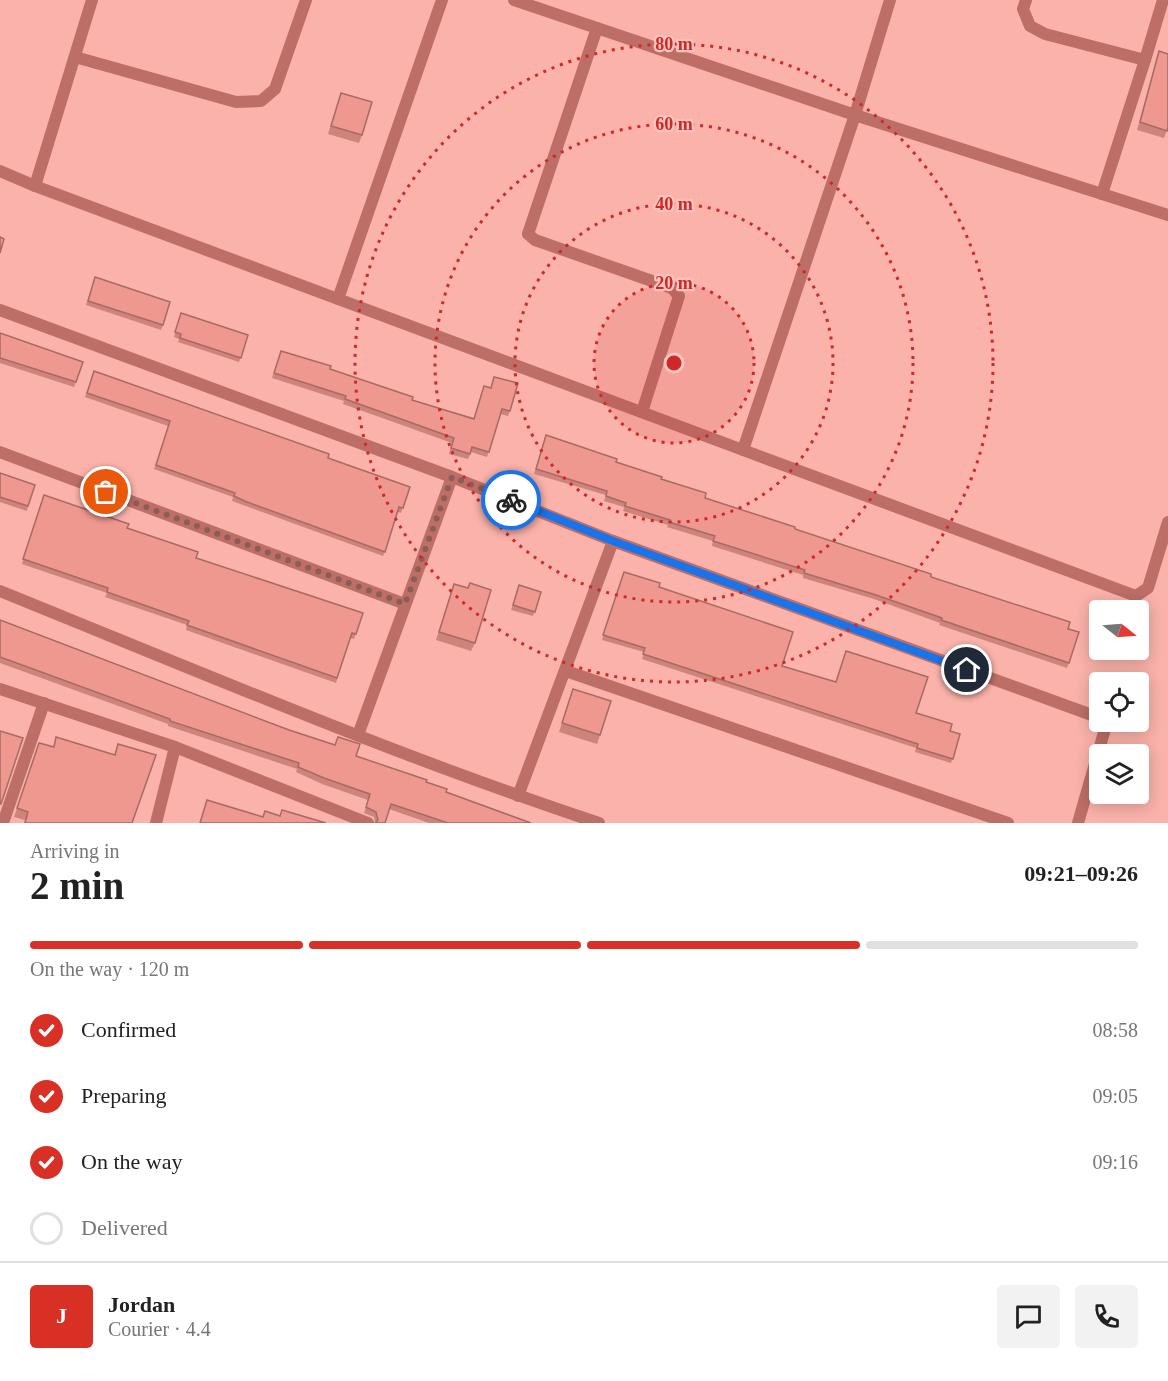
<!DOCTYPE html>
<meta charset="utf-8">
<style>
body{margin:0;font-family:Georgia,serif;background:#f2f2f2;color:#222;height:100vh;display:flex;flex-direction:column;font-size:22px;white-space:nowrap}
*{box-sizing:border-box;margin:0}
p{font-size:20px;color:#767676}
.icon{flex:none;width:33px;height:33px;fill:none;stroke:currentColor;stroke-width:2;stroke-linecap:round;stroke-linejoin:round}
.map{position:relative;height:823px;overflow:hidden}
.drawer{display:flex;flex-direction:column;background:#fff;flex:1}
.drawer>*{flex:none}
.needle{width:39px;rotate:107deg}
.controls{position:absolute;left:1089px;top:600px;display:grid;gap:12px}
.controls a{display:grid;place-items:center;width:60px;height:60px;border-radius:6px;background:#fff;box-shadow:0 3px 15px #0003;font-size:30px}
.pin{position:absolute;display:grid;place-items:center;width:51px;height:51px;color:#fff;margin:-26px;border:3px solid #fff;border-radius:50%;box-shadow:0 2px 6px #0007}
.courier{position:absolute;display:grid;place-items:center;width:60px;height:60px;margin:-30px;border:4px solid #1a73e8;border-radius:50%;background:#fff;color:#222;box-shadow:0 2px 8px #0007}
.summary em{font-style:normal;font-weight:700}
.summary div{display:flex;flex-direction:column-reverse}
.summary{display:flex;align-items:center;justify-content:space-between;height:102px;padding:0 30px}
h1{font-size:39px;font-weight:700;line-height:45px}
.bar{display:grid;grid-template-columns:repeat(4,1fr);gap:9px 6px;align-content:center;height:72px;padding:0 30px}
.bar i{height:8px;border-radius:4px;background:#e0e0e0}
.bar .active{background:#d93025}
.bar p{grid-column:span 4}
.line{display:flex;align-items:center;gap:15px;padding:0 30px;border-top:2px solid #e0e0e0}
.line div{flex:1}
.round{display:grid;place-items:center;flex:none;width:63px;height:63px;border-radius:6px;background:#f2f2f2}
ol{padding:0 30px;list-style:none}
li{display:flex;align-items:center;gap:18px;height:66px}
li p{margin-inline-start:auto}
li .icon{padding:6px;border-radius:50%;background:#d93025;color:#fff;stroke-width:4}
li:last-child{color:#767676}
li i{width:33px;height:33px;border:3px solid #e0e0e0;border-radius:50%}
.map>svg:first-child{display:block}
</style>
<div class="map">
<svg width="1168" height="823" viewBox="0 0 1168 823">
<rect width="100%" height="100%" fill="#fab2aa"/>
<g fill="none" stroke-linecap="round" stroke-linejoin="round">
<!-- street -->
<g stroke="#bd6e67" stroke-width="12">
<polyline points="92,0 35,186 338,299"/>
<polyline points="442,0 338,299 743,450"/>
<polyline points="514,0 855,115 1168,215"/>
<polyline points="890,0 855,115 743,450 1136,596 1148,588 1168,522"/>
<polyline points="1026,0 1023,9 1030,26 1045,34 1145,60 1102,194"/>
<polyline points="597,28 528,234 535,240 672,288 679,296 642,412"/>
<polyline points="75,57 236,102 261,101 275,89 306,0"/>
<polyline points="1145,60 1163,0"/>
<polyline points="0,171 35,186"/>
<polyline points="0,310 452,477 613,541 1100,718"/>
<polyline points="0,452 405,604"/>
<path d="M0,591C198,671 396,756 599,823"/>
<polyline points="566,671 1008,823"/>
<polyline points="0,689 175,747 368,823"/>
<polyline points="358,735 452,477"/>
<polyline points="518,796 613,541"/>
<polyline points="3,823 44,703"/>
<polyline points="156,823 175,747"/>
<polyline points="1078,823 1107,722"/>
</g>
</g>
<!-- wall -->
<g fill="#ce837b">
<polygon points="1159,51 1168,127 1164,138 1137,130"/>
<polygon points="341,93 362,135 359,143 328,134"/>
<polygon points="95,277 163,325 161,330 86,305"/>
<polygon points="181,313 248,335 239,362 178,342 179,339 174,337"/>
<polygon points="0,333 83,362 74,387 0,363"/>
<polygon points="281,351 412,400 474,418 484,386 510,411 508,416 500,414 487,457 471,452 468,459 449,454 452,443 343,404 344,401 272,378"/>
<polygon points="94,371 328,458 410,487 401,513 398,512 383,556 246,506 232,501 233,497 154,469 168,426 85,397"/>
<polygon points="546,435 661,479 705,498 931,577 1079,632 1067,668 939,625 940,623 874,599 803,578 803,575 712,546 713,541 667,527 668,525 623,511 624,507 604,501 606,495 534,474"/>
<polygon points="0,473 28,506 27,511 0,502"/>
<polygon points="44,495 128,528 196,558 363,613 354,639 350,638 336,683 186,630 187,625 105,597 107,593 22,564"/>
<polygon points="624,572 659,587 782,666 916,713 950,731 960,734 951,763 915,752 916,748 642,659 644,652 602,640"/>
<polygon points="519,585 541,592 533,616 511,610"/>
<polygon points="451,593 475,643 471,651 436,640"/>
<polygon points="0,620 426,782 446,792 531,823 429,823 389,809 375,822 374,817 364,813 368,800 322,784 296,772 297,769 168,726 168,724 0,663"/>
<polygon points="573,689 600,735 597,744 559,732"/>
<polygon points="56,737 115,755 118,744 156,755 24,823 25,820 14,817 39,743 53,747"/>
</g>
<!-- building -->
<g fill="#ef988f" stroke="#a76a64" stroke-width="1.5">
<polygon points="1159,51 1168,54 1168,127 1167,131 1140,122"/>
<polygon points="341,93 372,102 362,135 331,126"/>
<polygon points="0,237 4,239 0,253"/>
<polygon points="95,277 170,302 163,325 88,301"/>
<polygon points="181,313 248,335 241,358 180,338 181,334 175,332"/>
<polygon points="0,333 83,362 76,382 0,358"/>
<polygon points="281,351 331,366 330,369 413,397 412,400 474,419 484,386 491,388 494,377 518,383 510,411 502,409 489,452 472,447 470,454 451,448 454,438 345,399 346,396 274,373"/>
<polygon points="94,371 329,454 328,458 410,487 403,508 399,507 385,552 247,502 234,496 235,493 156,465 170,421 87,393"/>
<polygon points="546,435 617,459 616,462 662,477 661,479 706,493 705,498 795,527 795,529 931,574 931,577 1070,622 1068,629 1079,632 1069,663 941,620 942,618 876,595 804,573 805,570 713,541 715,536 669,522 670,520 625,506 626,503 606,496 607,491 536,469"/>
<polygon points="0,473 35,485 28,506 0,497"/>
<polygon points="44,495 129,524 127,528 198,552 196,558 363,613 356,634 352,633 337,678 187,625 189,621 107,592 108,588 23,559"/>
<polygon points="624,572 660,583 659,587 793,632 782,666 836,682 846,651 928,677 916,713 952,724 950,731 960,734 953,759 917,748 918,744 643,654 645,648 603,635"/>
<polygon points="470,583 491,590 475,643 439,632 454,584 468,588"/>
<polygon points="519,585 541,592 535,612 513,605"/>
<polygon points="0,620 289,730 335,745 338,737 360,744 356,756 427,780 426,782 447,789 446,792 531,823 448,823 391,804 385,823 375,823 378,820 376,812 366,807 370,794 324,778 298,767 299,763 170,721 170,719 0,657"/>
<polygon points="573,689 611,701 600,735 562,723"/>
<polygon points="0,731 23,738 1,804 0,804"/>
<polygon points="56,737 115,755 118,744 156,755 132,823 25,823 28,812 17,808 39,743 54,747"/>
<polygon points="207,800 263,817 265,811 280,816 282,810 326,823 200,823"/>
</g>
<g fill="none" stroke-linecap="round" stroke-linejoin="round">
<!-- done -->
<polyline stroke="#8c5c57" stroke-width="6" stroke-dasharray="0 10.8" points="106,492 405,604 452,477 511,500"/>
<!-- route -->
<polyline stroke="#1a73e8" stroke-width="8" points="511,500 613,541 967,670"/>
</g>
<!-- distance rings -->
<circle cx="674" cy="363" r="80" fill="#cf2828" fill-opacity=".12"/>
<g fill="none" stroke="#cf2828" stroke-width="3" stroke-dasharray="3 6">
<circle cx="674" cy="363" r="80"/>
<circle cx="674" cy="363" r="159"/>
<circle cx="674" cy="363" r="239"/>
<circle cx="674" cy="363" r="319"/>
</g>
<circle cx="674" cy="363" r="9" fill="#cf2828" stroke="#fcc5be" stroke-width="3"/>
<g font-size="18" text-anchor="middle" font-weight="bold" fill="#cf2828" stroke="#fcc5be" stroke-width="4.5" stroke-linejoin="round" paint-order="stroke">
<text x="674" y="50">80 m</text>
<text x="674" y="130">60 m</text>
<text x="674" y="210">40 m</text>
<text x="674" y="289">20 m</text>
</g>
</svg>
<div class="controls">
<a><svg class="needle" viewBox="-14 -14 28 28"><path d="M0-13l5 13h-10z" fill="#e53935"/><path d="M0 13l5-13h-10z" fill="#767676"/></svg></a>
<a><svg class="icon" aria-label="locate" viewBox="0 0 24 24"><circle cx="12" cy="12" r="6"/><path d="M12 2v4M12 18v4M2 12h4M18 12h4"/></svg></a>
<a><svg class="icon" aria-label="layers" viewBox="0 0 24 24"><path d="M12 4l9 5-9 5-9-5zM3 14l9 5 9-5"/></svg></a>
</div>
<div class="pin" style="left:106px;top:492px;background:#ea580c"><svg class="icon" aria-label="bag" viewBox="0 0 24 24"><path d="M5 8h14l-1 12H6zM9 8a3 3 0 0 1 6 0"/></svg></div>
<div class="pin" style="left:967px;top:670px;background:#1f2937"><svg class="icon" aria-label="home" viewBox="0 0 24 24"><path d="M3 11l9-7 9 7M6 9v11h12V9"/></svg></div>
<div class="courier" style="left:511px;top:500px"><svg class="icon" aria-label="bike" viewBox="0 0 24 24"><circle cx="6" cy="16" r="4"/><circle cx="18" cy="16" r="4"/><path d="M6 16l4-8h5l3 8M10 8l3 8H6M13 5h3"/></svg></div>
</div>
<section class="drawer">
<div class="summary"><div><h1>2 min</h1><p>Arriving in</p></div><em>09:21–09:26</em></div>
<div class="bar"><i class="active"></i><i class="active"></i><i class="active"></i><i></i><p>On the way · 120 m</p></div>
<ol>
<li><svg class="icon" aria-label="check" viewBox="0 0 24 24"><path d="M5 12l5 5 9-10"/></svg>Confirmed<p>08:58</p></li>
<li><svg class="icon" aria-label="check" viewBox="0 0 24 24"><path d="M5 12l5 5 9-10"/></svg>Preparing<p>09:05</p></li>
<li><svg class="icon" aria-label="check" viewBox="0 0 24 24"><path d="M5 12l5 5 9-10"/></svg>On the way<p>09:16</p></li>
<li><i></i>Delivered</li>
</ol>
<div class="line" style="height:108px"><b class="round" style="background:#d93025;color:#fff">J</b><div><b>Jordan</b><p>Courier · 4.4</p></div><a class="round"><svg class="icon" aria-label="chat" viewBox="0 0 24 24"><path d="M4 5h16v11H9l-5 4z"/></svg></a><a class="round"><svg class="icon" aria-label="phone" viewBox="0 0 24 24"><path d="M5 4h4l2 5-3 2q2 4 5 5l2-3 5 2v4C11 20 4 13 5 4z"/></svg></a></div>
</section>
